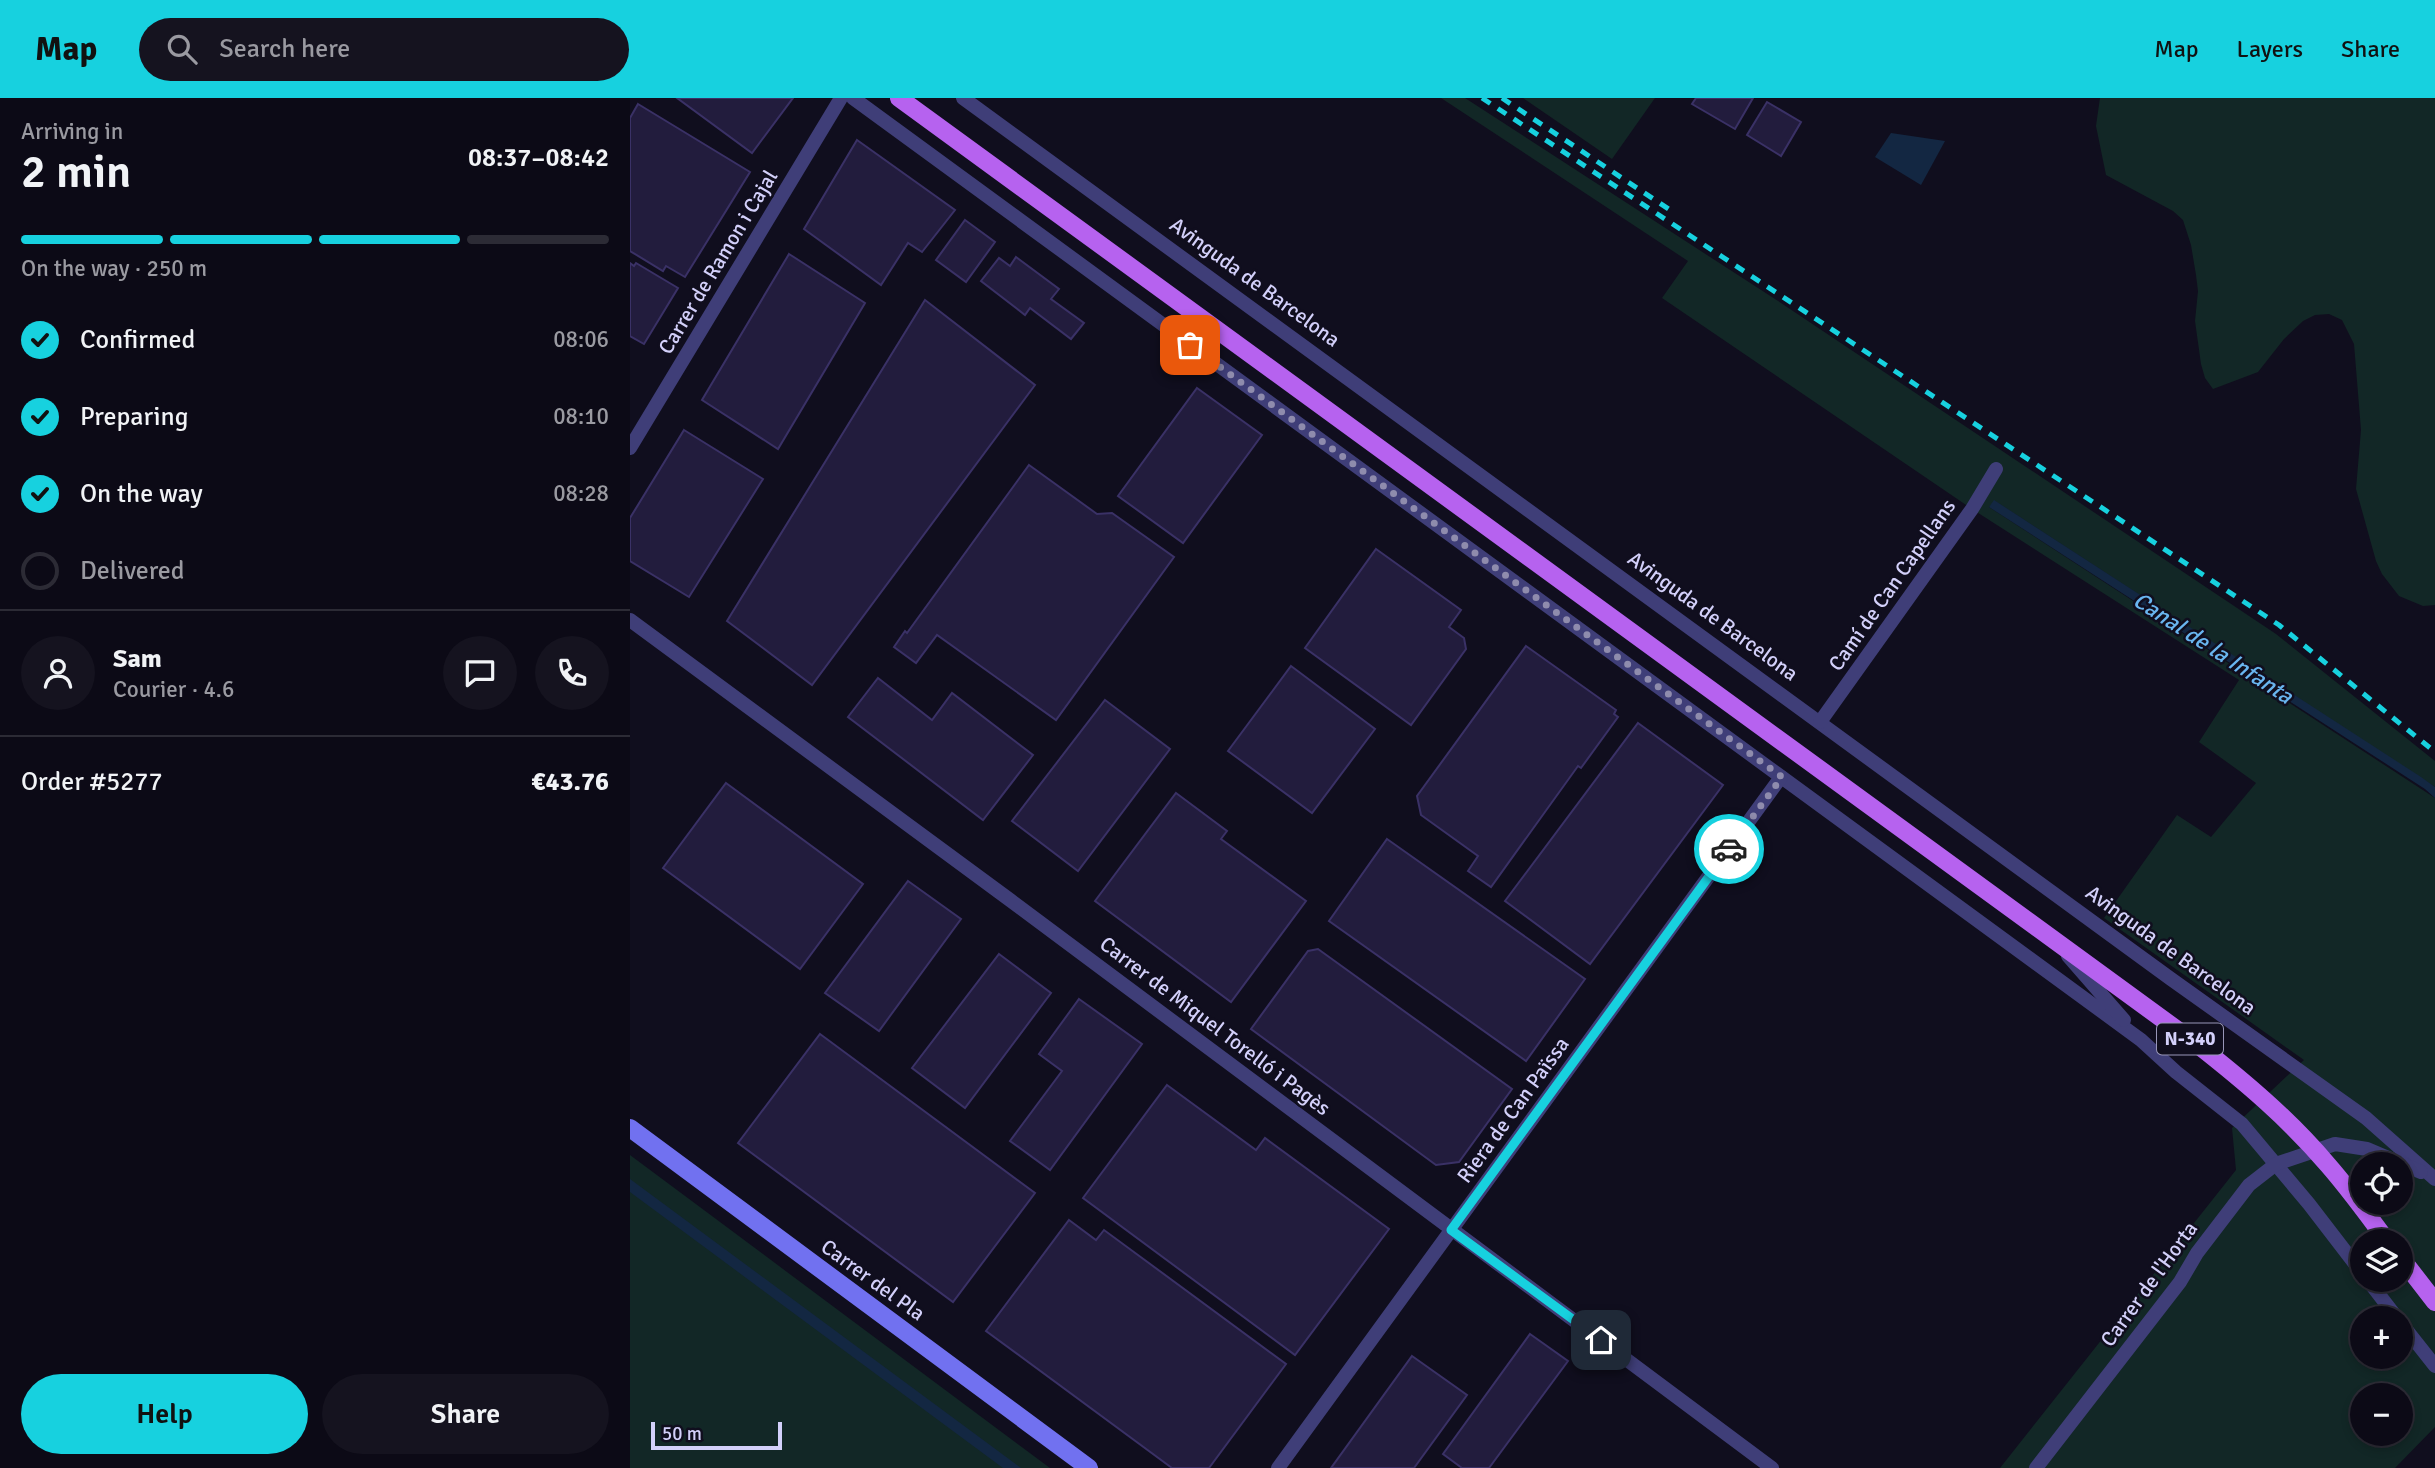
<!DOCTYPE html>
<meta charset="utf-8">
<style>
body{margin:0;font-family:Signika,sans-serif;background:#15131f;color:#f1f3f6;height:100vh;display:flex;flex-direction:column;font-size:26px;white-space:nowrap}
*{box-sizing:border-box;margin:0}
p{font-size:23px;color:#9a9aa1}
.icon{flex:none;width:38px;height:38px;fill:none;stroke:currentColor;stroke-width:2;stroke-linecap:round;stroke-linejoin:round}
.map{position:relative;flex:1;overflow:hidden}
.panel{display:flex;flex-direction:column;background:#0c0a16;width:630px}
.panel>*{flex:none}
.fabs{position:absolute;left:1720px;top:1054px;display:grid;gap:14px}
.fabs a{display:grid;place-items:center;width:63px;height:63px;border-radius:50%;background:#0c0a16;box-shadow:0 4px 10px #0003,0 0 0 2px #2c2b35;font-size:35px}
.scale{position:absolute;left:21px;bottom:18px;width:131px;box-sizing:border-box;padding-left:7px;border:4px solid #d3d0fa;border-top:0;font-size:19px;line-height:24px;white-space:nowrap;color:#d3d0fa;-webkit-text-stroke:5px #100e1e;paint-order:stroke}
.pin{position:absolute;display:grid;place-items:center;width:60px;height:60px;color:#fff;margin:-30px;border-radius:14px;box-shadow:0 4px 10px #0006}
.courier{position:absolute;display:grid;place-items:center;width:70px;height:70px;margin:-35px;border:5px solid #17d1df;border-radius:50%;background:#fff;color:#222;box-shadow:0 2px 9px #0007}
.head em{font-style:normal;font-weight:600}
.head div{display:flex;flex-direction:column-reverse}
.head{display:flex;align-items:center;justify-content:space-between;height:119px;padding:0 21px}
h1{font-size:46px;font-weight:600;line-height:52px}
.bar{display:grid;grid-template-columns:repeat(4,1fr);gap:10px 7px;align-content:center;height:84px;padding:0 21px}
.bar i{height:9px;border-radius:5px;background:#2c2b35}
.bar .current{background:#17d1df}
.bar p{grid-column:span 4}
.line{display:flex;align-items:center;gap:18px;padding:0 21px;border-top:2px solid #2c2b35}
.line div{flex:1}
.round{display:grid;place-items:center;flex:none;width:74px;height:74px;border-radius:37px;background:#15131f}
ol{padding:0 21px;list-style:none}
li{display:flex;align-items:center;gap:21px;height:77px}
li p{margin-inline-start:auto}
li .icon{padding:7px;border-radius:50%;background:#17d1df;color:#111;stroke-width:4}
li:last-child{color:#9a9aa1}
li i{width:38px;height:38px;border:4px solid #2c2b35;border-radius:50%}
.action{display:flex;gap:14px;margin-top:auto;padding:14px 21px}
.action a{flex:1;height:80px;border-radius:42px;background:#17d1df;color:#111;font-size:28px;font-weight:600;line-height:80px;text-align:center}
.action a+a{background:#15131f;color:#f1f3f6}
header{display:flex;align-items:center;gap:42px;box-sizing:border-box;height:98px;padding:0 35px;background:#17d1df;color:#111}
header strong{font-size:33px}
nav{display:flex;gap:38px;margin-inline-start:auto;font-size:24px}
.search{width:490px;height:63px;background:#15131f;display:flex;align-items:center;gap:18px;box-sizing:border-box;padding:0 24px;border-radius:38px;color:#9a9aa1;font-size:26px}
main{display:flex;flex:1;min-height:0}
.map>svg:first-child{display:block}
</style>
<header>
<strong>Map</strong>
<div class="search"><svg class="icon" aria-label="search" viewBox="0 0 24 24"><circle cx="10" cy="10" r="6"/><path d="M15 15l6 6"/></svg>Search here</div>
<nav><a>Map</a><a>Layers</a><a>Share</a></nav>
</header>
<main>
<section class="panel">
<div class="head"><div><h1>2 min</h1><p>Arriving in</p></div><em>08:37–08:42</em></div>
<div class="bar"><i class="current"></i><i class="current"></i><i class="current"></i><i></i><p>On the way · 250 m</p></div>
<ol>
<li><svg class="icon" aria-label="check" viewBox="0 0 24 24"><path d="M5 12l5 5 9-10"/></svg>Confirmed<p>08:06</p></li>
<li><svg class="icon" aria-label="check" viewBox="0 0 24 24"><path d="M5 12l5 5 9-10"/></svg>Preparing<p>08:10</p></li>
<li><svg class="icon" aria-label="check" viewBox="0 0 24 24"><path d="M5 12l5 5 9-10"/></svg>On the way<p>08:28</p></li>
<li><i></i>Delivered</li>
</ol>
<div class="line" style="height:126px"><a class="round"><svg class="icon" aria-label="person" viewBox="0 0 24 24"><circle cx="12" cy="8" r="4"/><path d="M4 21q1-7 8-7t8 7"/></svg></a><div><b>Sam</b><p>Courier · 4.6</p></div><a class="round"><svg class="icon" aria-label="chat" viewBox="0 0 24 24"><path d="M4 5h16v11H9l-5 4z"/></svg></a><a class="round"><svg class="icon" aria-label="phone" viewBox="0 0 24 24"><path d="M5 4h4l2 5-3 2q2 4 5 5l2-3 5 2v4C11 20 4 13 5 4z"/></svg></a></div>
<div class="line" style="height:91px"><div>Order #5277</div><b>€43.76</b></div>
<div class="action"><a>Help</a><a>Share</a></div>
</section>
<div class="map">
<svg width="1805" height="1370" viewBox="0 0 1805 1370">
<rect width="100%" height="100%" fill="#100e1e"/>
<!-- green -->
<g fill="#122726" fill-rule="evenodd">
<path d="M811,0H835L1151,205L1646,536L1805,663V689L1365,403L1359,409L1805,700V1329L1765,1370H1370L1606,1072L1602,1030L1674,962L1474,820L1547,717L1581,739L1626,685L1569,644L1609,582L1342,411L1032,200L1058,163ZM1732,1066H1771V1104H1732ZM1732,1143H1771V1181H1732ZM1732,1220H1771V1258H1732ZM1732,1297H1771V1335H1732Z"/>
<polygon points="893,0 1025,0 982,61"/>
<polygon points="1470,0 1805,0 1805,507 1793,508 1769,498 1752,476 1746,463 1726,391 1731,332 1724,246 1712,222 1699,216 1685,217 1673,223 1654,241 1628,274 1583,291 1575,280 1571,266 1565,223 1568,193 1566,177 1561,147 1553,122 1543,113 1476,77 1466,28"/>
<polygon points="0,1057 420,1370 0,1370"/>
</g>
<!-- water -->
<g fill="#132742">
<polygon points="1261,35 1315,43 1291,87 1245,59"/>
<polygon points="1364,402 1791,679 1805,689 1805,700 1795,691 1359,409"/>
<polygon points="0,1080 0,1081 391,1370 373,1370 0,1094"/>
</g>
<!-- building -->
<g fill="#221c3d" stroke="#3a3166" stroke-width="2">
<polygon points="47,0 163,0 122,55"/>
<polygon points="1066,0 1123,0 1105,31 1062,6"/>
<polygon points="1137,4 1171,24 1151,58 1117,37"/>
<polygon points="8,6 120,74 55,179 36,168 33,173 0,153 0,20"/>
<polygon points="227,42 325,112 292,154 278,145 251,187 174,131"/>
<polygon points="335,122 365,144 336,184 306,162"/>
<polygon points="159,156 235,205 148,351 72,302"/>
<polygon points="386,159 429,191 421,201 454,225 441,241 400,210 395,217 351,183 369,160 380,168"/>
<polygon points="0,165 4,168 6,165 48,190 14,246 0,238"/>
<polygon points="295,202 405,287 182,587 97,523"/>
<polygon points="567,290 632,337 553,445 488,398"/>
<polygon points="54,332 133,381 59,499 0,463 0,420"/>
<polygon points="399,367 467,416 482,415 544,459 426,622 307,537 286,565 264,549 275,533 277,535"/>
<polygon points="746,451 831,512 819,529 834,540 836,551 781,627 675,550"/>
<polygon points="896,548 986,612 984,616 988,619 951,670 948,668 861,789 838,773 848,758 791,717 787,698"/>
<polygon points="661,568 745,631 682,715 598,653"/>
<polygon points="248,580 302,622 322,595 403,657 353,722 218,619"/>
<polygon points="475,602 540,651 448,773 382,723"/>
<polygon points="1008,625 1093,687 960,866 875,803"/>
<polygon points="96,685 233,786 170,871 33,770"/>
<polygon points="546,695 597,733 591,741 676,803 601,904 465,803"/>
<polygon points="757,741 955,881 896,963 699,823"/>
<polygon points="278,783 331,821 249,933 195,895"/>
<polygon points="688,851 882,991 829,1064 806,1067 621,931 678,853"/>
<polygon points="369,856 421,895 335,1010 282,970"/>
<polygon points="449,901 512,946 420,1072 380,1043 432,973 409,956"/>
<polygon points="190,936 405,1095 323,1204 108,1045"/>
<polygon points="537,987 626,1052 635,1040 759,1131 665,1257 453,1100"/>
<polygon points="439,1122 466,1142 474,1132 656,1266 579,1370 542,1370 356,1233"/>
<polygon points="900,1236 938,1263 859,1370 832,1370 813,1356"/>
<polygon points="782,1258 837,1297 784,1370 701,1370"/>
</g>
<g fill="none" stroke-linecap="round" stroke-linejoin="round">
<!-- street -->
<g stroke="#3f3e78" stroke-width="14">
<polyline points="223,0 1511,942 1546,974 1612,1026 1679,1106 1732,1175"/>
<polyline points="333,0 1541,881 1736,1020 1805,1081"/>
<polyline points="0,350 211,0"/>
<polyline points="0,522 380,802 1142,1370"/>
<polyline points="1190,624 1342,411 1366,371"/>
<polyline points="1438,858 1494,922"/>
<polyline points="1737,1181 1767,1220"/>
<polyline points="1771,1225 1805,1268"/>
<polyline points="648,1370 1151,679"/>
<polyline points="1406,1370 1550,1184 1567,1155 1619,1087 1646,1066 1705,1046 1737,1051 1791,1074"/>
</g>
<!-- secondary -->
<polyline stroke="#7171f0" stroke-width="18" points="0,1030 459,1370"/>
<!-- primary -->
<g stroke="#b662ef" stroke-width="18">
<path d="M269,0L1568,947C1615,984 1659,1021 1698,1067C1719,1091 1738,1117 1757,1143"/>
<polyline points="1771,1160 1805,1204"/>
</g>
<!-- rail -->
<g stroke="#17d1df" stroke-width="5" stroke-dasharray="10 9" stroke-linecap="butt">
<polyline points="852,0 1649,527 1805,654"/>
<polyline points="872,0 1040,112"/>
</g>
</g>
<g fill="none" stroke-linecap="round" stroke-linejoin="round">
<!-- done -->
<polyline stroke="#8f8cad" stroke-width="7" stroke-dasharray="0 12.6" points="560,247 1152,679 1099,751"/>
<!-- route -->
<polyline stroke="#17d1df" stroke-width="9" points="971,1242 821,1132 1099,751"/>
</g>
<g text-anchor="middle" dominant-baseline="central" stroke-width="5" stroke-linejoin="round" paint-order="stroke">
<!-- shield labels -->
<rect fill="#100e1e" stroke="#9896b8" stroke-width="2" x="1527" y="925.5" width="66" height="31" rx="5"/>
<g font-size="19" font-weight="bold" fill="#d3d0fa">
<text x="1560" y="941">N-340</text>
</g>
<!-- street labels -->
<g font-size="21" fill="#d3d0fa" stroke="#100e1e">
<text transform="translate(88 164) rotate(-59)">Carrer de Ramon i Cajal</text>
<text transform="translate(625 184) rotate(36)">Avinguda de Barcelona</text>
<text transform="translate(1262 487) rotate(-55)">Camí de Can Capellans</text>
<text transform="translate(1083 518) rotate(36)">Avinguda de Barcelona</text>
<text transform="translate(1541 852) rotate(36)">Avinguda de Barcelona</text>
<text transform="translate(585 928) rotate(37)">Carrer de Miquel Torelló i Pagès</text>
<text transform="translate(883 1012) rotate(-54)">Riera de Can Païssa</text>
<text transform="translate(243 1182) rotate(36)">Carrer del Pla</text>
<text transform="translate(1519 1186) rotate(-54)">Carrer de l'Horta</text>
</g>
<!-- water labels -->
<g font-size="23" font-style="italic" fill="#69b5ef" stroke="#100e1e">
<text transform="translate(1583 550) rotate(33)">Canal de la Infanta</text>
</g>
</g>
</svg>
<div class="fabs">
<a><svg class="icon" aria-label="locate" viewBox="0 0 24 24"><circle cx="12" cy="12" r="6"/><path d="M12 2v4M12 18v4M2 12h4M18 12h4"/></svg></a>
<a><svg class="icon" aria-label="layers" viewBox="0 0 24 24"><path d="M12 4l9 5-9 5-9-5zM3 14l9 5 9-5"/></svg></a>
<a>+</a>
<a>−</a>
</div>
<div class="scale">50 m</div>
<div class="pin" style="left:560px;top:247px;background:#ea580c"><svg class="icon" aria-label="bag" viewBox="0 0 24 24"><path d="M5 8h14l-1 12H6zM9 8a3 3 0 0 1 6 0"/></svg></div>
<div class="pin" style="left:971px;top:1242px;background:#1f2937"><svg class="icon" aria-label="home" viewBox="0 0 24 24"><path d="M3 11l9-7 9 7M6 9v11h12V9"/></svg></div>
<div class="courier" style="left:1099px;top:751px"><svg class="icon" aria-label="car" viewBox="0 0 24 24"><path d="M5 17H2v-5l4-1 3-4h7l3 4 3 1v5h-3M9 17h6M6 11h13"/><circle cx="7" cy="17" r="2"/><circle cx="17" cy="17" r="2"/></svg></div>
</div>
</main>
